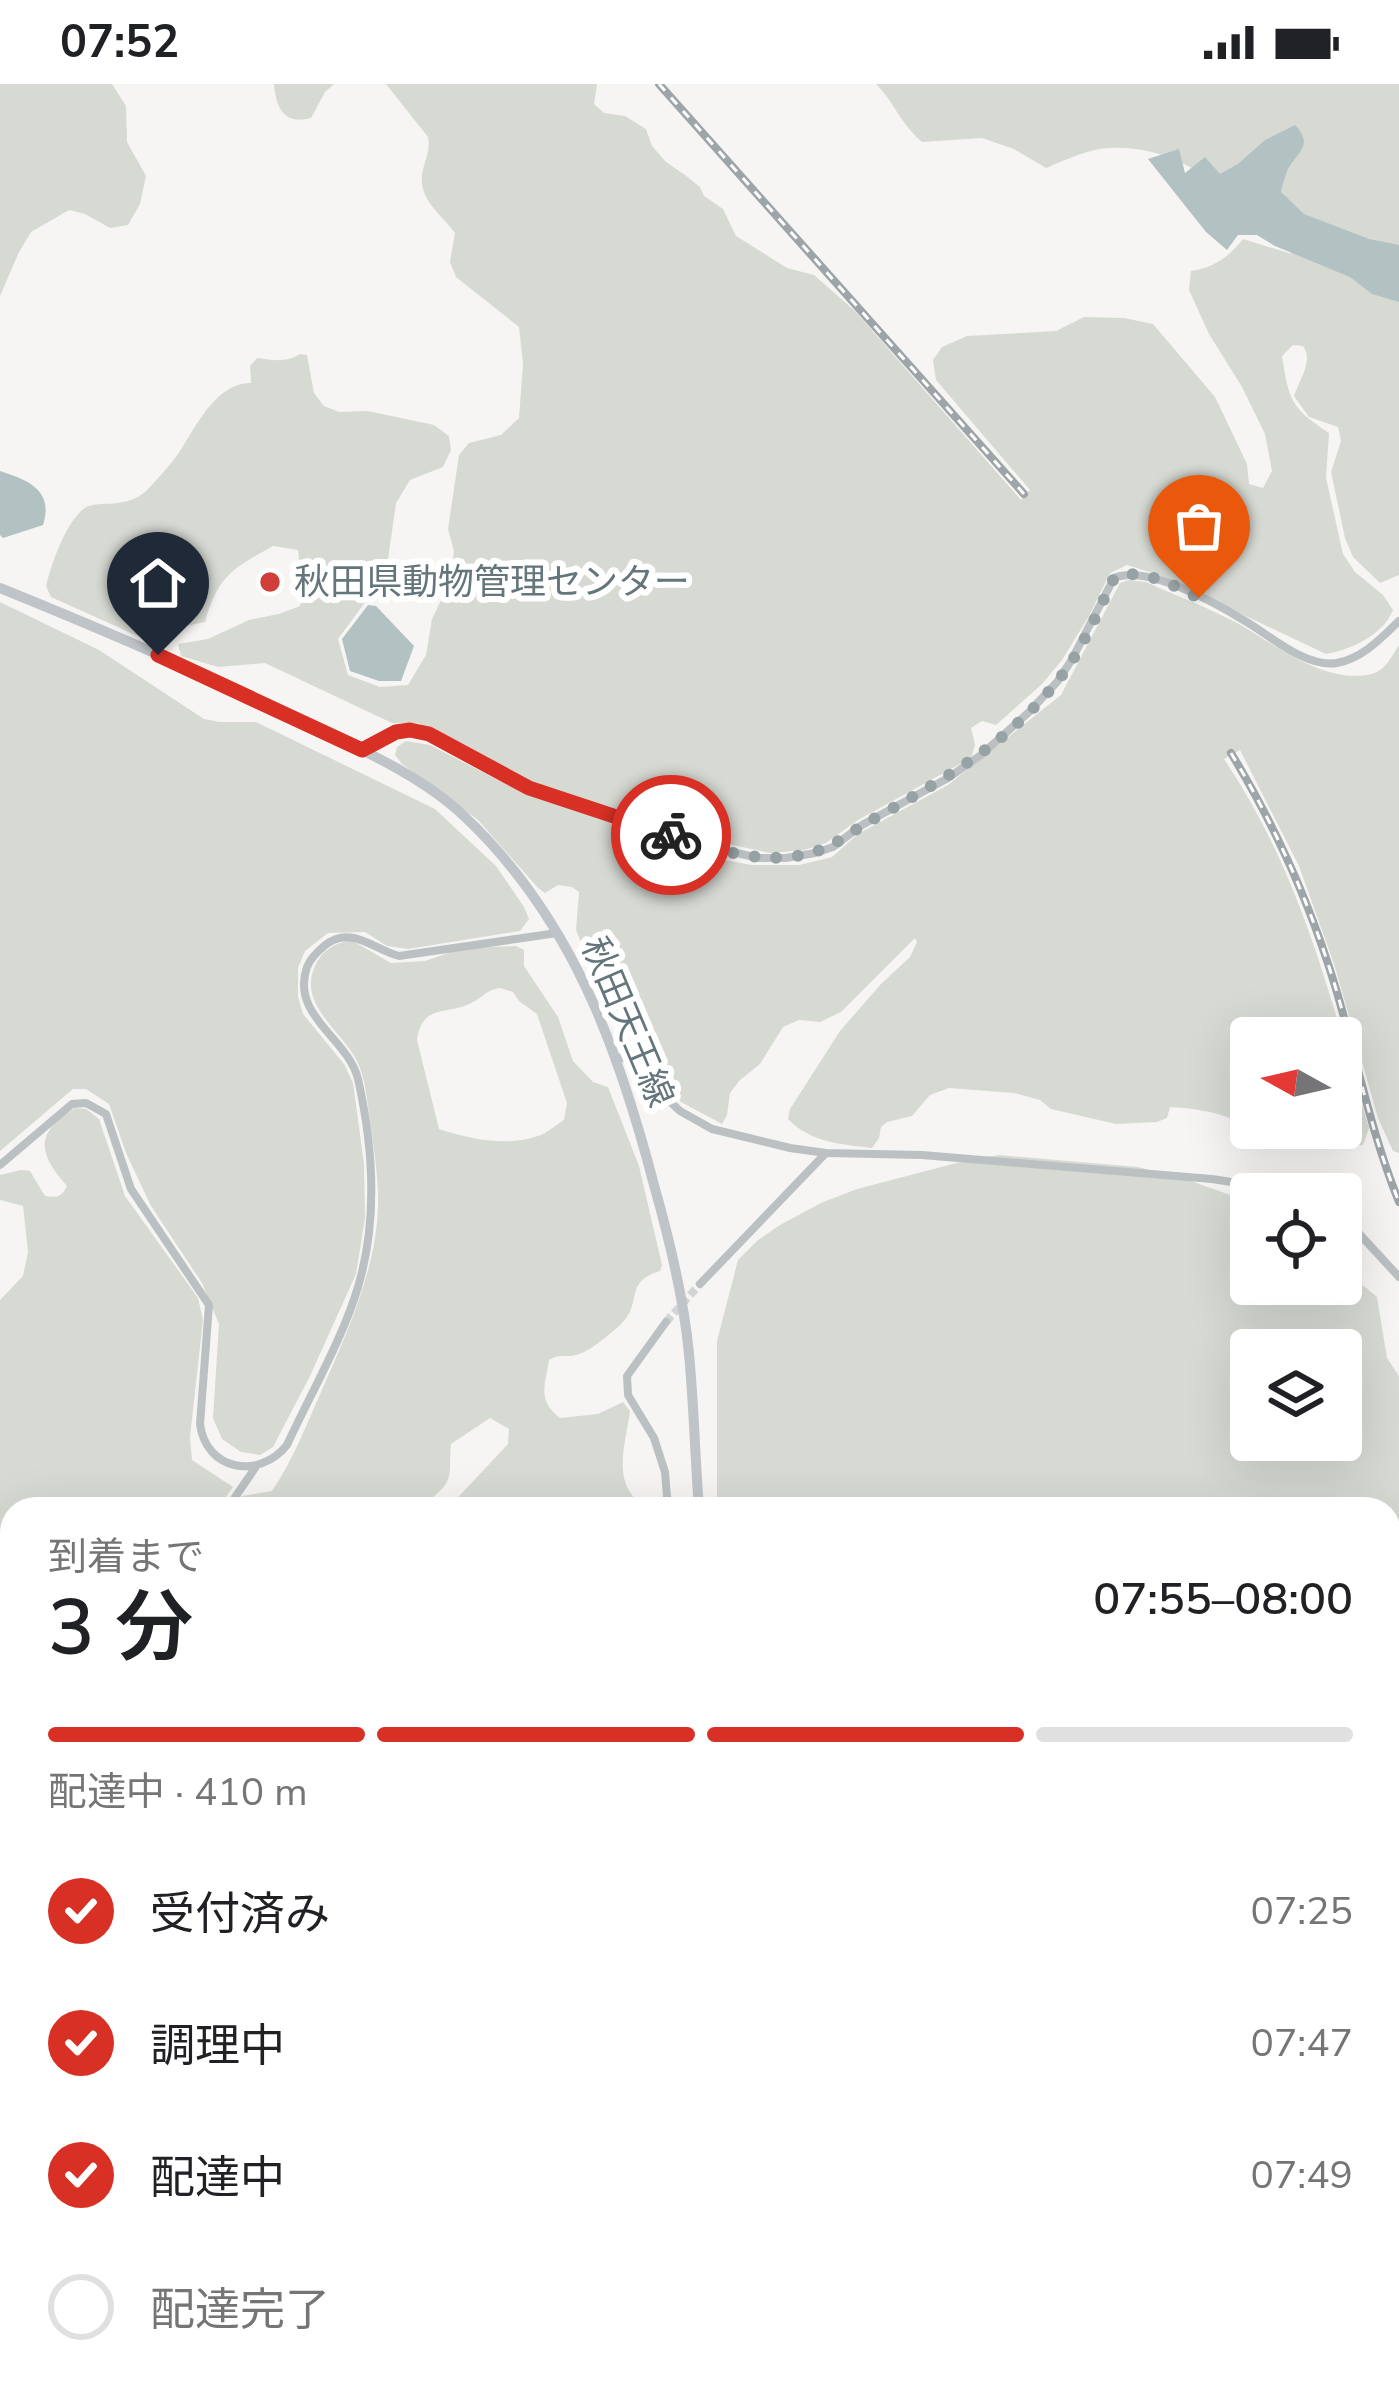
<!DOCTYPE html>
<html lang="ja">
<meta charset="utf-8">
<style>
body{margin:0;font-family:"Nunito Sans","Noto Sans JP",sans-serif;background:#f6f6f6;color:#202124;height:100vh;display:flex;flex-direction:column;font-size:45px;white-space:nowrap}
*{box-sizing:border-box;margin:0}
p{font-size:39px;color:#757577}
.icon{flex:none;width:66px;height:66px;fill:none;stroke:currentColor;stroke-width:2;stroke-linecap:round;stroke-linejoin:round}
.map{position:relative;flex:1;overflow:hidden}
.details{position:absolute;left:0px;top:1413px;width:1401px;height:900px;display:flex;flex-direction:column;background:#fff;border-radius:36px 36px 0 0;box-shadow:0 12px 48px #0002}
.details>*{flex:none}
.needle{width:78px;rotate:278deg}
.tools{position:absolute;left:1230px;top:933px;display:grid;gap:24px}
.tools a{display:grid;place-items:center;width:132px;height:132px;border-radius:12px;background:#fff;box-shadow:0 12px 48px #0002;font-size:60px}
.pin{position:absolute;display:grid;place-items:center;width:102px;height:102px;color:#fff;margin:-123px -51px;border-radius:50% 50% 50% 0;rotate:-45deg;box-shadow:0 0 12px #0007}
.pin .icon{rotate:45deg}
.courier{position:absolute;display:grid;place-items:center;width:120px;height:120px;margin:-60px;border:9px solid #d93025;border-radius:50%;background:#fff;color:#222;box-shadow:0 3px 15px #0007}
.summary em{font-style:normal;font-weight:600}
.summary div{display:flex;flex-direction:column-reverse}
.summary{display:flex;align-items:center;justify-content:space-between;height:204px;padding:0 48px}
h1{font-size:78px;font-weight:600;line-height:90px}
.bar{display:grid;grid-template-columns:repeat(4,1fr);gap:18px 12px;align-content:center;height:144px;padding:0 48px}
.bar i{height:15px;border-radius:9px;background:#e0e0e0}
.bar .on{background:#d93025}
.bar p{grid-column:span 4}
ol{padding:0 48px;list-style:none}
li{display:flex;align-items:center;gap:36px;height:132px}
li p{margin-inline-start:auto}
li .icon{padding:12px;border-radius:50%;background:#d93025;color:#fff;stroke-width:4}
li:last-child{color:#757577}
li i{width:66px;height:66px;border:6px solid #e0e0e0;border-radius:50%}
.status{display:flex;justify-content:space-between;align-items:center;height:84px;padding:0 60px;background:#fff;direction:ltr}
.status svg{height:33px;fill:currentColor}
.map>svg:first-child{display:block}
</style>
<div class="status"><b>07:52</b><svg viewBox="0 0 49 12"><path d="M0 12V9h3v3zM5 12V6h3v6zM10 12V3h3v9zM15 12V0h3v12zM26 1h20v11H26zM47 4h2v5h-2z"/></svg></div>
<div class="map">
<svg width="1399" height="2313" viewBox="0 0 1399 2313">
<rect width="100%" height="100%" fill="#f6f5f3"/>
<!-- green -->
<g fill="#d6dad2" fill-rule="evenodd">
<polygon points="0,0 112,0 126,22 127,58 146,92 140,120 128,141 110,144 85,130 69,126 31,148 19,168 0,212"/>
<path d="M274,0H334L325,8L311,34C284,41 276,24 274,0Z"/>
<path d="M386,0H597L594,20L604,29L625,32L646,45L652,62L666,78L685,91L700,103L704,112L723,125L736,152L787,184L814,191L855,227L1021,416L1030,406L936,296L933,276L942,263L967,252L1056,247L1084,233L1124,234L1153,240L1215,313L1247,380L1249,400L1263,404L1272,387L1265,350L1242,303L1209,250L1189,206L1191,187C1213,184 1229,173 1243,155L1292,170C1244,119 1186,59 1109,64C1088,65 1065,76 1046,84L1014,65L982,54L922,58C899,38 895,19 876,0H1399V491L1380,499L1353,473L1345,454L1331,388L1341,357L1338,343L1309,333L1294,312C1299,296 1314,277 1303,262L1293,261L1282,272C1289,317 1291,324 1329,349L1326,394L1343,470L1355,488L1383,511L1393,526C1384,550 1351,566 1326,570L1159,491L1127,481L1110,489L1089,532L1062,576L1042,600L996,641L982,637L971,644L975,661L971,674L858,736L826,759L804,766L770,769L683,750L525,696L418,639H392L265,579L218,583L181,572L178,560L208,555L249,536L279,530L300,522L303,508L298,466L273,462C232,485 218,492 205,538L171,545L161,556L153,559L51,513L46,502C52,479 64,443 82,426C96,413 127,429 150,403C160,392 172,379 180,367C196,342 217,298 251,299L250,282L257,274C273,276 286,279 300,270L307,271L314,309L324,322L339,328L368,327L434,341L449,352L451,366L443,383L410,396L396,419L386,490L338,555L348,591L380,603L408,601L426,571L432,535L451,496L454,467L448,445L459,371L469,359L501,351L519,334L523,280L519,243L456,193L450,178L455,149C442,131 419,116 422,91C424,77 431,67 428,53Z"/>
<path d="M1129,496L1146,498C1177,512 1209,524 1239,540C1276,561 1321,598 1367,591C1385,588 1390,575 1399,561V1069L1393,1067L1378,1034L1335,883L1299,782L1240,666L1224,675C1302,791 1330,913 1369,1044L1363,1061C1339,1064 1310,1066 1286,1063C1265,1061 1253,1046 1236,1037C1216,1027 1191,1024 1170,1023L1167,1034L1157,1038L1116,1040L1051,1025L1040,1016L1014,1009L949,1004L930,1011L912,1032L887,1038L881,1043L879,1054L872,1064C841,1060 811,1059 788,1035L790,1025L840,947L881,900L910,873L917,858L915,854L841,928L820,938L799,936L783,943L760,980L740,996L730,1009L727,1031L722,1040L681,1018L665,1001L599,903L576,846L579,808L572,803L558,801L545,809L538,804L478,736L402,680L395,671L397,663L406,657L430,661L523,709L724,776L752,781H799L832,773L858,750L948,701L1061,611L1120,499ZM1251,954H1341V1044H1251Z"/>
<polygon points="0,518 99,566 204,635 220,638 256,638 435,725 496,782 524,823 529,835 520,847 408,865 387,862 365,848 328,849 305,867 298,884 298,913 303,930 344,980 353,999 364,1080 365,1134 356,1190 310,1292 273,1363 260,1371 241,1368 222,1355 213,1334 219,1240 202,1199 151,1122 126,1069 109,1020 86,1005 73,1005 0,1067"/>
<path d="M351,856L391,879L425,877L463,864L516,862L524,866V882L558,933L573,977L593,998L608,1003L639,1082L662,1181L660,1187C621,1199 646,1220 617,1244C606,1253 589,1268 576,1271C565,1274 560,1269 549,1276C545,1302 537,1316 560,1334L598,1330L623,1318L630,1327C625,1364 609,1404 650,1425H447L508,1360L509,1345L490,1334L451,1360C448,1393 456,1396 427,1418L401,1415L385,1417L382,1425H233L242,1412L272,1407C293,1376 306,1342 321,1308C346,1251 376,1187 378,1123C379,1090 372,1055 368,1022C366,1007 364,992 357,977C342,947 297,920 315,882C323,865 334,860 351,856ZM500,904L513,908L519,917L537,930L567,1019L564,1036C556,1041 547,1049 538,1052C506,1063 470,1055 439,1045L417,956C422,918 450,932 473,918C485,912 486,906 500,904Z"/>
<path d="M75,1024L86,1025L99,1035L125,1112L198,1214L203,1236L190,1353L192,1376L233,1403L217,1425H12V1736L7,1727L0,1725V1216L23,1192L28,1168L23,1122L0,1116V1091L21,1086L30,1087L45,1112C56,1114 62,1113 67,1102C37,1068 35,1049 75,1024Z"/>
<path d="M999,1071L1138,1083L1191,1097L1244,1116L1251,1119V1200H1341V1183L1377,1213L1387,1274L1399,1292V2133L1389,2123V1425H717V1257L738,1176L758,1156L780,1141L821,1119L857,1105L968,1076ZM1251,1266H1341V1356H1251Z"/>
<polygon points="436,2301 586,2301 592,2313 435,2313"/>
</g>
<!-- water -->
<g fill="#b2c1c2">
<path d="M1295,41C1315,63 1296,68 1287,87C1286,90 1281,106 1281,108L1304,130L1369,155L1399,161V218L1372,210L1350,193L1275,162L1257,151H1238L1227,166L1206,148L1148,75L1179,65L1185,89L1205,73L1220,90L1238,80L1265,56Z"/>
<path d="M0,387C28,396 54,406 43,441L3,454L0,451Z"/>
<polygon points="368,521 376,522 414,562 401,597 379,597 350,587 342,555"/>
</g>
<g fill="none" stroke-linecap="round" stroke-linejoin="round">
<!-- minor-tunnel -->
<polyline stroke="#d2d5d5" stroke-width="8" stroke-dasharray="8 4" stroke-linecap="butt" points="666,1238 700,1200"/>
<!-- minor -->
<g stroke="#bbc0c2" stroke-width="8">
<path d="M362,666L396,648L409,646L429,650L529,704L710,763L759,774H786L815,769L833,763L862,741L948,694L981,671L1028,629L1057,598L1071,577L1114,494C1146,480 1216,519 1245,537C1271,552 1305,584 1337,579C1363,574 1381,554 1399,537"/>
<polyline points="617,973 635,976 663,1011 680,1027 712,1045 790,1064 826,1069 922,1071 1212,1095 1309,1110"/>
<path d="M0,1081L72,1020L86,1019L106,1030L131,1105L209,1221L200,1340C206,1387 259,1396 287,1361C310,1311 343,1254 358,1203C378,1136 373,1062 358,995C348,954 290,932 307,883C310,875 317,868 324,862C350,840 373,865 399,872L557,849"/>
<polyline points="1341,1130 1399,1193"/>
<polyline points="700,1200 825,1070"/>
<polyline points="666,1238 627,1292 628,1311 654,1354 665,1388 668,1425"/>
<polyline points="227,1425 255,1384"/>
<polyline points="0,2265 12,2268"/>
<polyline points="140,2301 172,2313"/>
<polyline points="682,2301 686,2313"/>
<polyline points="620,2310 621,2301"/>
<polyline points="32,2313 35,2301"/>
<polyline points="59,2313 61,2301"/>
<polyline points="213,2313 218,2301"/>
<polyline points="295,2313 298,2301"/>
<polyline points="364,2313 366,2301"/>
<polyline points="412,2313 415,2301"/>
<polyline points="785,2313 794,2301"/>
<polyline points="865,2313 866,2301"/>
<polyline points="1110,2313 1112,2301"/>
<polyline points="1209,2313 1211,2301"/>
</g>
<!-- tertiary -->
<g stroke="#bbc0c2" stroke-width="9">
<polyline points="0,2141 12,2140"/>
<polyline points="1265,2301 1312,2307 1399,2312"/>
</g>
<!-- primary -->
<g stroke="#bec4c7" stroke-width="10">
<path d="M0,504C104,546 208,591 309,640C360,665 424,693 465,733C571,833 618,963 654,1101C669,1154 684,1215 689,1270C694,1322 695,1373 699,1425"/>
<polyline points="1389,2199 1399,2196"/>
</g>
<!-- trunk -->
<g stroke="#bec4c7" stroke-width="12">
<polyline points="0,1768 12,1769"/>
<polyline points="1389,2144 1399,2153"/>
<polyline points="1396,2245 1399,2246"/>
</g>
<defs>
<g id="rail">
<polyline points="659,0 1024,410"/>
<path d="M1231,669C1276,743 1311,822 1336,905C1357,976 1371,1049 1399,1118"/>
</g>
</defs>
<!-- rail casing -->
<use href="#rail" stroke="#9da5a8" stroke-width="8"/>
<!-- rail -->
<use href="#rail" stroke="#fff" stroke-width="3" stroke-dasharray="9" stroke-linecap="butt"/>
</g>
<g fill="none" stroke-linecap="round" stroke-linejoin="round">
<!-- done -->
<path stroke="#97a2a5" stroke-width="12" stroke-dasharray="0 21.6" d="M671,751C708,763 748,777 788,773C832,769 843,751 879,732C945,695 1008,658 1056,599C1081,569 1097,529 1114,494C1141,482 1174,502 1199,514"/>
<!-- route -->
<polyline stroke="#d93025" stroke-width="15" points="158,571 362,666 396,648 410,646 429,650 529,704 671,751"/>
</g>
<!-- markers -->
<circle fill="#d03e39" stroke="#fff" stroke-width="4.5" cx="270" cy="498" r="12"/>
<g text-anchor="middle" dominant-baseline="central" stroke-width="12" stroke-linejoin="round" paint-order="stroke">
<!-- poi labels -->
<g font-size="36" fill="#64757b" stroke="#fff" text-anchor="start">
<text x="294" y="498">秋田県動物管理センター</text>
</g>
<!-- street labels -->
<g font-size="36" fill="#64757b" stroke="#fff">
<text transform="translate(627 938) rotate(67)">秋田天王線</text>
</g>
</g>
</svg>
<div class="tools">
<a><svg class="needle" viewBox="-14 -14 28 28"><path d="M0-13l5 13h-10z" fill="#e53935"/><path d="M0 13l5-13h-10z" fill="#757577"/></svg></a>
<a><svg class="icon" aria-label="locate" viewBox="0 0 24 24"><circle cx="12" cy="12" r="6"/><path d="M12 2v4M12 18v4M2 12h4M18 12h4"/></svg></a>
<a><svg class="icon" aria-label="layers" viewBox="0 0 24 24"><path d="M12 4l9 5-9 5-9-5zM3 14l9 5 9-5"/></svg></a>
</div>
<div class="pin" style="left:1199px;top:514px;background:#ea580c"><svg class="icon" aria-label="bag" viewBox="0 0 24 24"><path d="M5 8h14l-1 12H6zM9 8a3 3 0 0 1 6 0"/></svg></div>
<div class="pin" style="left:158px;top:571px;background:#1f2937"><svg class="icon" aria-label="home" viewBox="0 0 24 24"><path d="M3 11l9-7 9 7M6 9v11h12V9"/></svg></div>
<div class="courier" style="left:671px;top:751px"><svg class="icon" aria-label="bike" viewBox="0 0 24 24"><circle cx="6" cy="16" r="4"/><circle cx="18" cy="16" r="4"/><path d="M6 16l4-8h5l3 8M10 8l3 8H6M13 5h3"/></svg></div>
<section class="details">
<div class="summary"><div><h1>3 分</h1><p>到着まで</p></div><em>07:55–08:00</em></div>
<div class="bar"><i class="on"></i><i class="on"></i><i class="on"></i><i></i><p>配達中 · 410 m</p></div>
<ol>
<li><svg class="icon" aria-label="check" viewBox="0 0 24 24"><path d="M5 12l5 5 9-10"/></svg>受付済み<p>07:25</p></li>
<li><svg class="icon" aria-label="check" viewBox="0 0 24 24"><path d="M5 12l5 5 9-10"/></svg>調理中<p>07:47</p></li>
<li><svg class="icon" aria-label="check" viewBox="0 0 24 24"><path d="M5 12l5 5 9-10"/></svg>配達中<p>07:49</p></li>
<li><i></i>配達完了</li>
</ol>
</section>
</div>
